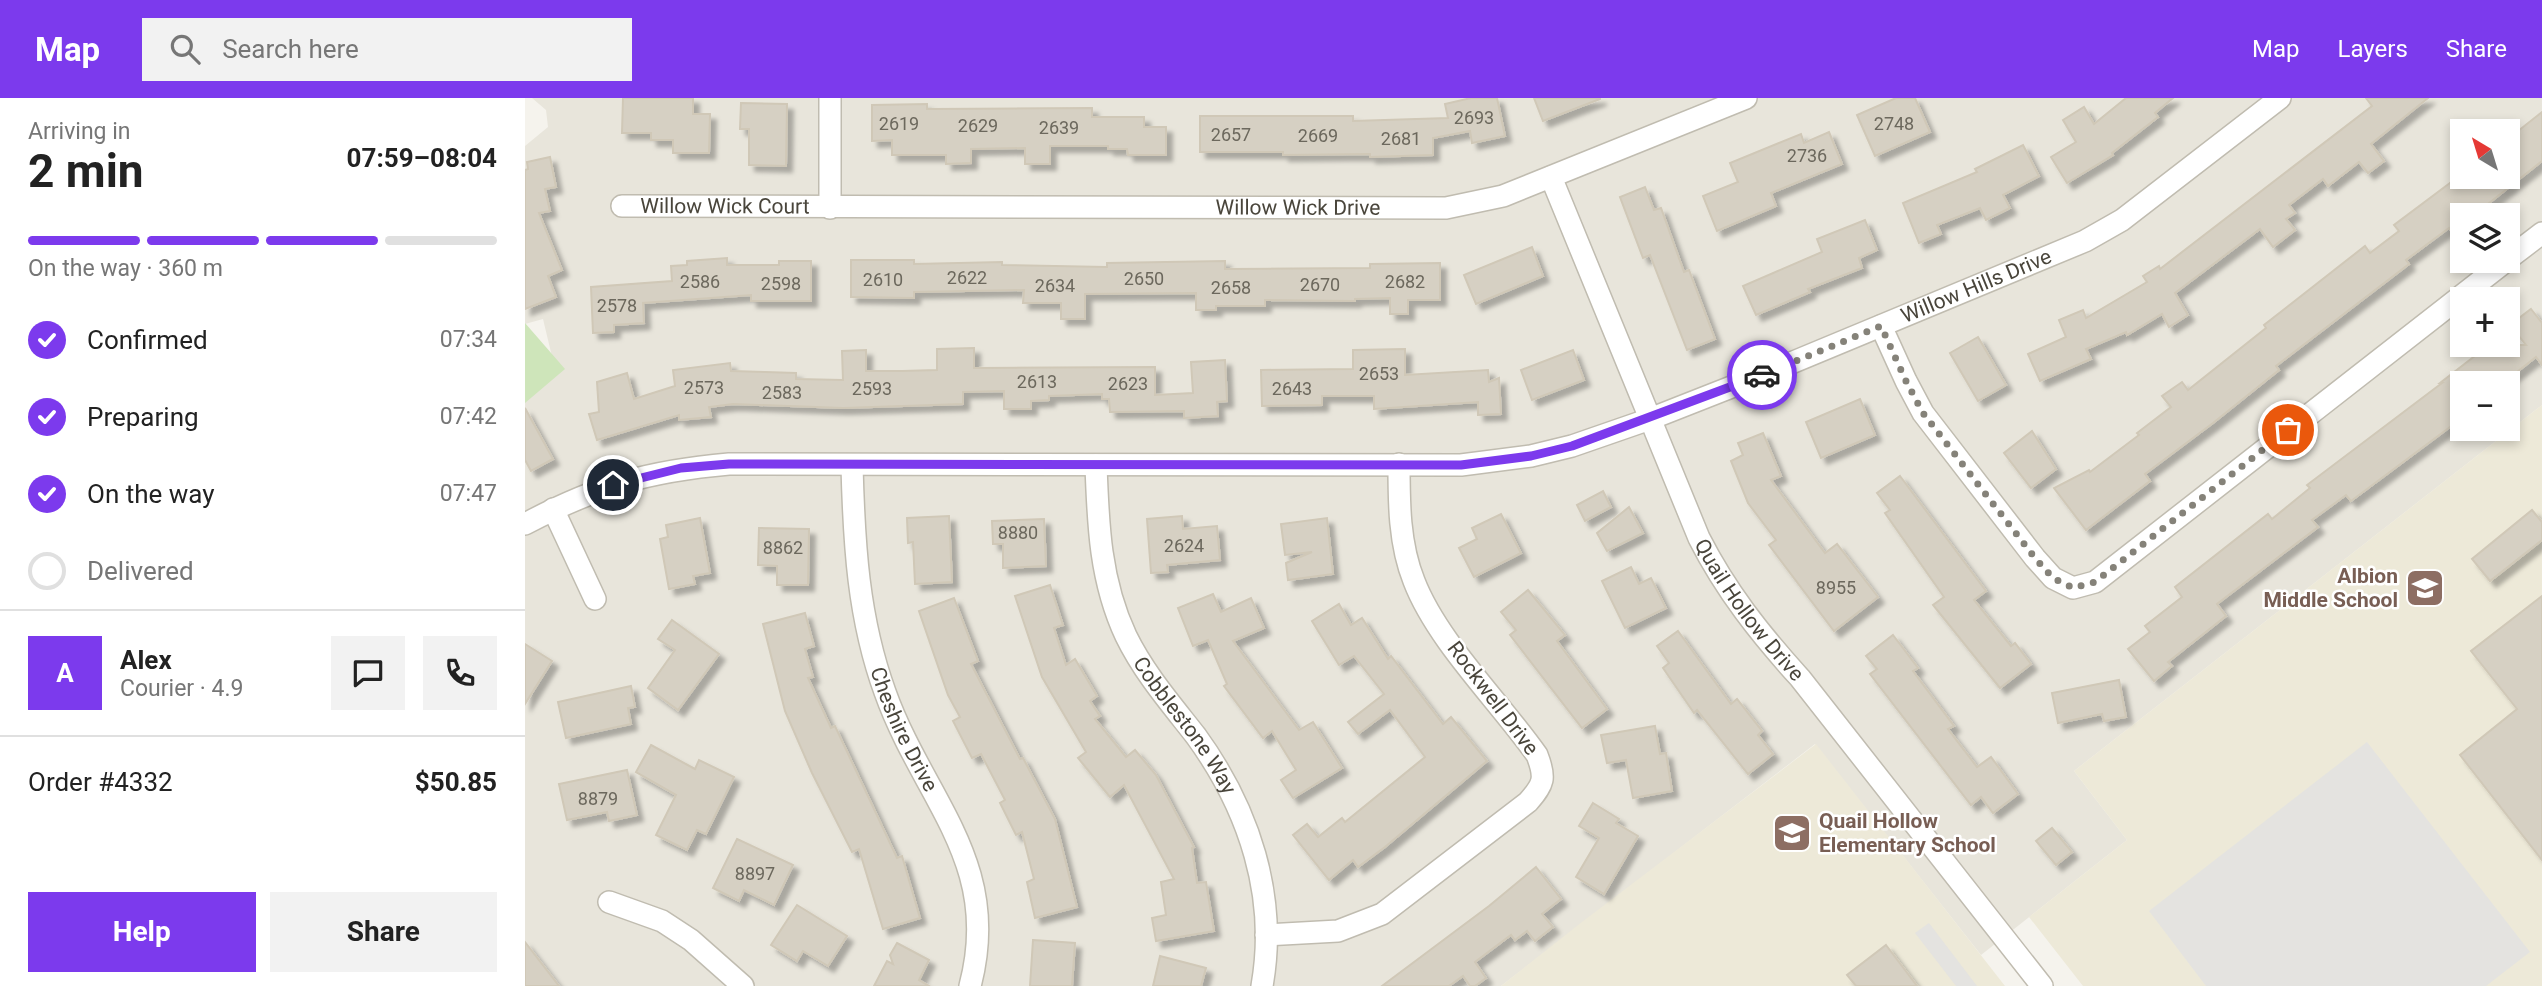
<!DOCTYPE html>
<meta charset="utf-8">
<style>
body{margin:0;font-family:Roboto,sans-serif;background:#f2f2f2;color:#222;height:100vh;display:flex;flex-direction:column;font-size:26px;white-space:nowrap}
*{box-sizing:border-box;margin:0}
p{font-size:23px;color:#767676}
.icon{flex:none;width:38px;height:38px;fill:none;stroke:currentColor;stroke-width:2;stroke-linecap:round;stroke-linejoin:round}
.map{position:relative;flex:1;overflow:hidden}
.sheet{display:flex;flex-direction:column;background:#fff;width:525px}
.sheet>*{flex:none}
.needle{width:46px;rotate:322deg}
.tools{position:absolute;left:1925px;top:21px;display:grid;gap:14px}
.tools a{display:grid;place-items:center;width:70px;height:70px;border-radius:0px;background:#fff;box-shadow:0 4px 10px #0003;font-size:35px}
.pin{position:absolute;display:grid;place-items:center;width:60px;height:60px;color:#fff;margin:-30px;border:4px solid #fff;border-radius:50%;box-shadow:0 2px 7px #0007}
.courier{position:absolute;display:grid;place-items:center;width:70px;height:70px;margin:-35px;border:5px solid #7c3aed;border-radius:50%;background:#fff;color:#222;box-shadow:0 2px 9px #0007}
.summary em{font-style:normal;font-weight:700}
.summary div{display:flex;flex-direction:column-reverse}
.summary{display:flex;align-items:center;justify-content:space-between;height:119px;padding:0 28px}
h1{font-size:46px;font-weight:700;line-height:52px}
.bar{display:grid;grid-template-columns:repeat(4,1fr);gap:10px 7px;align-content:center;height:84px;padding:0 28px}
.bar i{height:9px;border-radius:5px;background:#e0e0e0}
.bar .active{background:#7c3aed}
.bar p{grid-column:span 4}
.line{display:flex;align-items:center;gap:18px;padding:0 28px;border-top:2px solid #e0e0e0}
.line div{flex:1}
.round{display:grid;place-items:center;flex:none;width:74px;height:74px;border-radius:0px;background:#f2f2f2}
ol{padding:0 28px;list-style:none}
li{display:flex;align-items:center;gap:21px;height:77px}
li p{margin-inline-start:auto}
li .icon{padding:7px;border-radius:50%;background:#7c3aed;color:#fff;stroke-width:4}
li:last-child{color:#767676}
li i{width:38px;height:38px;border:4px solid #e0e0e0;border-radius:50%}
.cta{display:flex;gap:14px;margin-top:auto;padding:14px 28px}
.cta a{flex:1;height:80px;border-radius:0px;background:#7c3aed;color:#fff;font-size:28px;font-weight:700;line-height:80px;text-align:center}
.cta a+a{background:#f2f2f2;color:#222}
header{display:flex;align-items:center;gap:42px;box-sizing:border-box;height:98px;padding:0 35px;background:#7c3aed;color:#fff}
header strong{font-size:33px}
nav{display:flex;gap:38px;margin-inline-start:auto;font-size:24px}
.search{width:490px;height:63px;background:#f2f2f2;display:flex;align-items:center;gap:18px;box-sizing:border-box;padding:0 24px;border-radius:0px;color:#767676;font-size:26px}
main{display:flex;flex:1;min-height:0}
.map>svg:first-child{display:block}
</style>
<header>
<strong>Map</strong>
<div class="search"><svg class="icon" aria-label="search" viewBox="0 0 24 24"><circle cx="10" cy="10" r="6"/><path d="M15 15l6 6"/></svg>Search here</div>
<nav><a>Map</a><a>Layers</a><a>Share</a></nav>
</header>
<main>
<section class="sheet">
<div class="summary"><div><h1>2 min</h1><p>Arriving in</p></div><em>07:59–08:04</em></div>
<div class="bar"><i class="active"></i><i class="active"></i><i class="active"></i><i></i><p>On the way · 360 m</p></div>
<ol>
<li><svg class="icon" aria-label="check" viewBox="0 0 24 24"><path d="M5 12l5 5 9-10"/></svg>Confirmed<p>07:34</p></li>
<li><svg class="icon" aria-label="check" viewBox="0 0 24 24"><path d="M5 12l5 5 9-10"/></svg>Preparing<p>07:42</p></li>
<li><svg class="icon" aria-label="check" viewBox="0 0 24 24"><path d="M5 12l5 5 9-10"/></svg>On the way<p>07:47</p></li>
<li><i></i>Delivered</li>
</ol>
<div class="line" style="height:126px"><b class="round" style="background:#7c3aed;color:#fff">A</b><div><b>Alex</b><p>Courier · 4.9</p></div><a class="round"><svg class="icon" aria-label="chat" viewBox="0 0 24 24"><path d="M4 5h16v11H9l-5 4z"/></svg></a><a class="round"><svg class="icon" aria-label="phone" viewBox="0 0 24 24"><path d="M5 4h4l2 5-3 2q2 4 5 5l2-3 5 2v4C11 20 4 13 5 4z"/></svg></a></div>
<div class="line" style="height:91px"><div>Order #4332</div><b>$50.85</b></div>
<div class="cta"><a>Help</a><a>Share</a></div>
</section>
<div class="map">
<svg width="2017" height="888" viewBox="0 0 2017 888">
<defs>
<filter id="shadow"><feDropShadow dx="6" dy="6" stdDeviation="2" flood-color="#0004"/></filter>
</defs>
<rect width="100%" height="100%" fill="#f5f3ed"/>
<!-- residential -->
<path fill="#e8e5db" fill-rule="evenodd" d="M7,0H2017V307L1549,673L1602,742L1456,857L1290,646L976,888H0V282L29,267L18,221L0,226V48L23,29L21,12ZM1937,33H1983V79H1937ZM1937,117H1983V163H1937ZM1937,201H1983V247H1937ZM1937,285H1983V331H1937Z"/>
<!-- education -->
<g fill="#ede9d8">
<polygon points="2017,307 2017,888 1558,888 1504,819 1602,742 1549,673"/>
<polygon points="1291,646 1480,888 976,888 1057,824"/>
</g>
<!-- green -->
<polygon fill="#cee5ba" points="0,225 40,271 0,305"/>
<!-- parking -->
<g fill="#e4e3e0">
<polygon points="1842,644 2005,854 1961,888 1681,888 1624,813"/>
<polygon points="1404,825 1452,888 1431,888 1390,835"/>
</g>
<!-- building -->
<g fill="#d6d0c3" stroke="#d0c8b7" stroke-width="2" filter="url(#shadow)">
<polygon points="98,0 168,0 168,16 185,16 184,55 148,55 148,42 126,42 126,35 97,35"/>
<polygon points="946,0 972,0 980,38 947,45 945,33 908,40 908,57 845,59 845,56 758,57 758,54 675,54 675,18 828,18 828,23 923,20 920,6"/>
<polygon points="1009,0 1075,0 1075,1 1018,23"/>
<polygon points="1371,0 1390,0 1405,34 1350,58 1332,17"/>
<polygon points="1601,0 1648,0 1630,15 1633,19 1587,55 1588,57 1542,85 1526,59 1551,44 1538,22 1559,9 1569,26"/>
<polygon points="1841,0 1903,0 1846,46 1859,63 1843,75 1834,64 1803,88 1798,81 1764,107 1770,115 1761,121 1770,132 1748,149 1735,131 1650,195 1663,217 1644,229 1637,216 1602,237 1601,234 1561,251 1566,261 1515,283 1503,256 1541,239 1534,222 1558,212 1561,220 1622,184 1618,178 1634,168 1635,171 1847,8"/>
<polygon points="216,5 262,6 261,68 224,67 224,31 215,31"/>
<polygon points="402,6 402,11 567,10 567,19 619,19 619,29 641,29 641,57 603,57 602,51 583,51 583,48 525,48 525,66 500,66 500,50 446,51 446,65 421,66 421,57 367,57 367,42 347,43 347,7"/>
<polygon points="2017,14 2017,63 1949,117 1937,117 1937,148 1924,130 1881,162 1884,166 1751,268 1754,272 1688,325 1620,376 1625,383 1561,432 1529,390 1564,372 1565,374 1614,337 1612,335 1646,309 1637,298 1657,284 1663,292 1741,230 1739,227 1840,148 1845,155 1874,133 1869,127 1933,79 1983,79 1983,41"/>
<polygon points="1304,34 1317,66 1246,95 1251,108 1192,133 1178,98 1213,84 1205,65 1276,36 1279,45"/>
<polygon points="1498,47 1514,78 1478,97 1485,110 1461,122 1455,110 1412,127 1416,136 1394,145 1378,105 1452,74 1450,71"/>
<polygon points="25,59 31,89 20,91 25,113 14,115 37,172 23,178 31,199 0,211 0,72 3,71 2,64"/>
<polygon points="1120,89 1129,112 1136,110 1159,174 1164,172 1190,241 1162,252 1125,157 1118,160 1095,99"/>
<polygon points="1340,122 1352,152 1334,160 1337,170 1283,191 1285,194 1231,217 1218,188 1297,154 1292,141"/>
<polygon points="1007,149 1018,178 951,206 939,177"/>
<polygon points="202,160 202,167 254,167 254,163 286,163 286,203 226,203 226,197 118,205 119,225 89,227 89,234 68,235 66,189 147,183 146,168 162,167 162,163"/>
<polygon points="326,162 389,162 389,166 477,164 477,167 582,169 582,165 700,163 700,171 845,170 845,166 915,165 915,202 883,202 883,216 865,216 865,200 830,201 830,203 740,202 740,208 691,208 691,212 671,212 671,195 560,196 560,221 536,221 536,205 498,205 499,192 389,194 389,200 326,199"/>
<polygon points="2006,211 2017,225 2017,267 2011,259 1978,285 1937,285 1937,320 1826,403 1821,397 1787,422 1793,429 1692,506 1701,518 1643,564 1647,568 1629,583 1603,551 1625,534 1620,528 1657,499 1650,489 1743,416 1747,421 1785,390 1782,387 1917,285 1915,285 1964,247 2001,247 1985,227"/>
<polygon points="1453,239 1481,287 1453,303 1425,255"/>
<polygon points="449,250 449,270 630,269 630,297 668,295 666,264 700,262 702,303 692,304 693,318 659,320 659,313 585,314 584,301 577,301 577,296 524,298 524,302 506,303 506,311 479,311 479,293 438,294 438,306 318,310 208,306 184,309 186,319 154,322 154,317 72,342 64,316 74,314 72,284 102,275 109,301 150,288 148,272 205,265 206,273 271,275 271,281 318,282 317,253 341,252 341,273 377,273 412,272 412,251"/>
<polygon points="880,251 880,277 963,272 964,284 974,280 976,316 953,317 953,304 849,311 849,298 797,298 797,307 737,308 736,272 828,271 828,252"/>
<polygon points="1048,252 1059,282 1007,302 996,272"/>
<polygon points="1335,301 1350,337 1296,360 1281,324"/>
<polygon points="0,310 28,361 6,373 0,362"/>
<polygon points="1507,333 1531,371 1506,390 1479,355"/>
<polygon points="1238,335 1256,378 1246,382 1300,455 1312,446 1353,499 1309,533 1244,447 1251,442 1223,405 1206,363 1218,357 1213,345"/>
<polygon points="1375,378 1461,493 1449,502 1486,548 1490,545 1506,566 1475,590 1408,507 1419,499 1360,415 1365,412 1352,395"/>
<polygon points="1078,393 1086,409 1060,423 1052,407"/>
<polygon points="1104,409 1118,435 1082,453 1072,435"/>
<polygon points="2007,412 2017,424 2017,442 1965,483 1947,461"/>
<polygon points="976,416 996,455 949,479 934,450 952,441 947,430"/>
<polygon points="424,418 427,484 390,486 388,444 383,445 382,420"/>
<polygon points="657,418 658,431 692,428 695,462 642,467 643,474 626,475 622,421"/>
<polygon points="175,420 185,475 168,478 170,486 144,491 135,441 143,439 141,427"/>
<polygon points="802,420 808,476 763,482 761,465 787,454 760,457 756,426"/>
<polygon points="519,421 521,468 478,470 478,446 468,446 467,423"/>
<polygon points="234,430 284,431 283,487 252,487 252,468 233,467"/>
<polygon points="1106,469 1114,486 1126,480 1141,510 1100,530 1077,483"/>
<polygon points="525,487 538,527 529,530 541,567 550,561 572,598 565,603 575,618 570,621 601,659 610,652 631,677 669,749 667,750 672,785 681,784 689,833 631,843 627,820 641,817 636,784 649,781 599,687 585,699 553,660 561,654 517,579 490,498"/>
<polygon points="1003,492 1040,537 1032,543 1082,611 1057,630 985,537 991,532 976,514"/>
<polygon points="688,496 696,514 726,500 739,530 708,543 774,632 788,624 817,670 768,700 756,682 771,672 747,633 738,640 699,588 702,586 683,542 668,548 653,510"/>
<polygon points="2017,498 2017,762 1935,657 1992,611 1946,553"/>
<polygon points="429,500 453,563 446,566 495,661 498,660 530,721 552,809 510,820 502,784 509,781 497,734 491,737 475,705 480,702 456,656 447,660 428,623 435,619 423,597 394,513"/>
<polygon points="814,506 826,527 837,520 863,561 866,558 918,626 926,619 962,663 860,749 833,769 828,762 804,782 768,737 782,726 793,739 817,720 820,724 900,659 865,612 833,636 823,624 859,596 829,558 814,567 787,523"/>
<polygon points="280,515 289,548 280,551 288,579 283,580 306,630 310,628 372,760 377,758 395,820 358,831 334,751 327,754 287,675 260,613 238,526"/>
<polygon points="147,522 194,556 153,612 123,590 150,552 133,541"/>
<polygon points="1153,533 1206,606 1212,601 1237,633 1233,637 1248,656 1223,676 1172,612 1169,615 1138,570 1144,565 1132,548"/>
<polygon points="1368,537 1393,570 1388,573 1429,628 1423,631 1452,669 1466,659 1493,696 1468,715 1456,699 1446,707 1345,576 1352,571 1341,558"/>
<polygon points="0,546 27,563 0,606"/>
<polygon points="1594,582 1601,619 1579,623 1577,616 1533,625 1527,595"/>
<polygon points="106,588 110,609 103,610 106,626 41,640 33,604"/>
<polygon points="1130,628 1135,656 1141,655 1147,693 1108,700 1101,662 1082,665 1076,637"/>
<polygon points="126,647 170,671 174,662 209,679 181,736 172,732 162,752 131,737 151,697 111,674"/>
<polygon points="102,672 112,717 84,723 82,714 42,722 34,686"/>
<polygon points="1068,705 1094,721 1091,725 1113,738 1079,796 1051,779 1074,740 1054,728"/>
<polygon points="1527,730 1547,754 1531,767 1511,743"/>
<polygon points="212,741 268,767 249,807 219,792 214,803 188,790"/>
<polygon points="1011,769 1036,801 1017,816 1028,829 1010,843 1002,833 990,842 986,837 950,864 961,880 950,888 945,888 938,878 924,888 857,888 964,808"/>
<polygon points="272,807 322,838 303,868 278,853 272,863 246,847"/>
<polygon points="508,842 550,845 547,888 505,888"/>
<polygon points="0,844 34,888 0,888"/>
<polygon points="372,845 404,862 394,882 404,888 349,888 362,863 368,866 365,857"/>
<polygon points="1361,847 1392,888 1331,888 1322,877"/>
<polygon points="635,858 681,870 676,888 628,888"/>
</g>
<g fill="none" stroke-linecap="round" stroke-linejoin="round">
<defs>
<g id="minor">
<path id="s1" d="M1026,79L1174,440C1201,493 1235,536 1275,580L1517,888"/>
<path id="s2" d="M97,108L921,110L978,98L1221,0"/>
<polyline points="305,110 305,0"/>
<polyline points="1983,161 2017,135"/>
<polyline points="1356,228 1381,283 1398,315 1510,460 1528,480 1548,490 1570,484 1981,163"/>
<path id="s3" d="M571,367C573,426 575,483 601,538C619,575 646,606 671,638C724,711 753,798 737,888"/>
<path id="s4" d="M327,368C329,445 333,520 360,594C398,701 478,764 445,888"/>
<polyline points="28,411 70,501"/>
<path id="s5" d="M0,426C72,388 123,373 204,366L936,367L1006,358L1047,348L1125,321L1242,275L1560,143L1597,122L1755,0"/>
<polyline points="84,804 137,823 166,842 218,888"/>
<path d="M741,837L813,833L857,816L1003,704C1019,686 1021,680 1012,657C974,603 912,543 889,483C874,446 874,404 874,366"/>
</g>
</defs>
<!-- minor casing -->
<use href="#minor" stroke="#c0bcb0" stroke-width="24"/>
<!-- minor -->
<use href="#minor" stroke="#fff" stroke-width="21"/>
</g>
<g fill="none" stroke-linecap="round" stroke-linejoin="round">
<!-- done -->
<polyline stroke="#858279" stroke-width="7" stroke-dasharray="0 12.6" points="1237,277 1356,228 1381,283 1398,315 1510,460 1528,480 1548,490 1570,484 1763,332"/>
<!-- route -->
<polyline stroke="#7c3aed" stroke-width="9" points="88,387 156,370 204,366 936,367 1006,358 1047,348 1237,277"/>
</g>
<!-- icons -->
<defs>
<symbol id="school-square" viewBox="-11 -11 22 22"><rect x="-9" y="-9" width="18" height="18" rx="4" fill="#8d6e63" stroke="#fff"/><path d="M0-5L7-2L0 1L-7-2ZM-4 1L0 2.5L4 1V4Q0 6-4 4Z" fill="#fff"/></symbol>
</defs>
<g fill-rule="evenodd">
<use href="#school-square" x="1878" y="468" width="44" height="44"/>
<use href="#school-square" x="1245" y="713" width="44" height="44"/>
</g>
<g text-anchor="middle" dominant-baseline="central" stroke-width="5" stroke-linejoin="round" paint-order="stroke">
<!-- number labels -->
<g font-size="18" fill="#6c685d">
<text x="949" y="19">2693</text>
<text x="374" y="25">2619</text>
<text x="1369" y="25">2748</text>
<text x="453" y="27">2629</text>
<text x="534" y="29">2639</text>
<text x="706" y="36">2657</text>
<text x="793" y="37">2669</text>
<text x="876" y="40">2681</text>
<text x="1282" y="57">2736</text>
<text x="442" y="179">2622</text>
<text x="619" y="180">2650</text>
<text x="358" y="181">2610</text>
<text x="175" y="183">2586</text>
<text x="880" y="183">2682</text>
<text x="256" y="185">2598</text>
<text x="795" y="186">2670</text>
<text x="530" y="187">2634</text>
<text x="706" y="189">2658</text>
<text x="92" y="207">2578</text>
<text x="854" y="275">2653</text>
<text x="512" y="283">2613</text>
<text x="603" y="285">2623</text>
<text x="179" y="289">2573</text>
<text x="347" y="290">2593</text>
<text x="767" y="290">2643</text>
<text x="257" y="294">2583</text>
<text x="493" y="434">8880</text>
<text x="659" y="447">2624</text>
<text x="258" y="449">8862</text>
<text x="1311" y="489">8955</text>
<text x="73" y="700">8879</text>
<text x="230" y="775">8897</text>
</g>
<!-- street labels -->
<g font-size="21" fill="#49453b" stroke="#fff">
<text stroke="none"><textPath href="#s2" startOffset="103">Willow Wick Court</textPath></text>
<text stroke="none"><textPath href="#s2" startOffset="676">Willow Wick Drive</textPath></text>
<text stroke="none"><textPath href="#s5" startOffset="1494">Willow Hills Drive</textPath></text>
<text stroke="none"><textPath href="#s1" startOffset="478">Quail Hollow Drive</textPath></text>
<text transform="translate(968 600) rotate(53)">Rockwell Drive</text>
<text stroke="none"><textPath href="#s3" startOffset="282">Cobblestone Way</textPath></text>
<text stroke="none"><textPath href="#s4" startOffset="271">Cheshire Drive</textPath></text>
</g>
<!-- education labels -->
<g font-size="21" font-weight="bold" fill="#785e54" stroke="#fff" text-anchor="end">
<text x="1873" y="478">Albion<tspan x="1873" dy="24">Middle School</tspan></text>
<text x="1294" y="723" text-anchor="start">Quail Hollow<tspan x="1294" dy="24">Elementary School</tspan></text>
</g>
</g>
</svg>
<div class="tools">
<a><svg class="needle" viewBox="-14 -14 28 28"><path d="M0-13l5 13h-10z" fill="#e53935"/><path d="M0 13l5-13h-10z" fill="#767676"/></svg></a>
<a><svg class="icon" aria-label="layers" viewBox="0 0 24 24"><path d="M12 4l9 5-9 5-9-5zM3 14l9 5 9-5"/></svg></a>
<a>+</a>
<a>−</a>
</div>
<div class="pin" style="left:1763px;top:332px;background:#ea580c"><svg class="icon" aria-label="bag" viewBox="0 0 24 24"><path d="M5 8h14l-1 12H6zM9 8a3 3 0 0 1 6 0"/></svg></div>
<div class="pin" style="left:88px;top:387px;background:#1f2937"><svg class="icon" aria-label="home" viewBox="0 0 24 24"><path d="M3 11l9-7 9 7M6 9v11h12V9"/></svg></div>
<div class="courier" style="left:1237px;top:277px"><svg class="icon" aria-label="car" viewBox="0 0 24 24"><path d="M5 17H2v-5l4-1 3-4h7l3 4 3 1v5h-3M9 17h6M6 11h13"/><circle cx="7" cy="17" r="2"/><circle cx="17" cy="17" r="2"/></svg></div>
</div>
</main>
